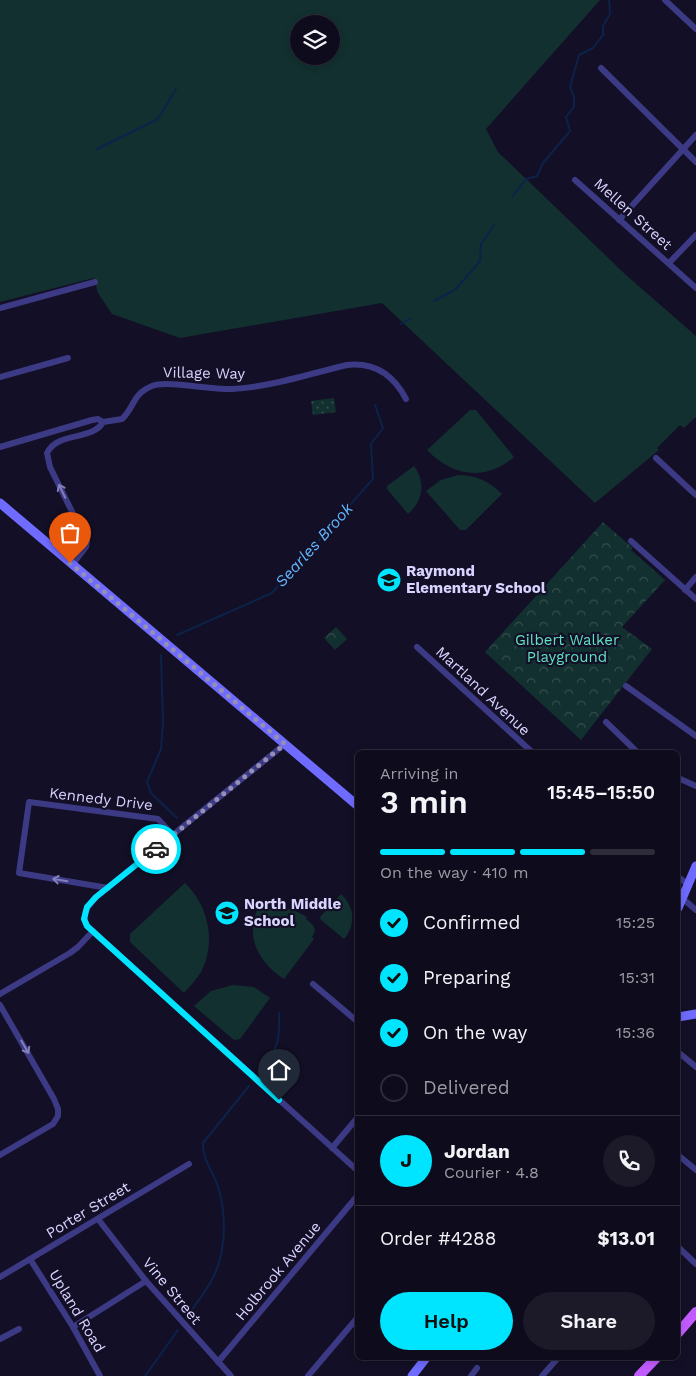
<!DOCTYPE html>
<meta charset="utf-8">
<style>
body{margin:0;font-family:"Work Sans",sans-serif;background:#1c1929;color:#f1f3f6;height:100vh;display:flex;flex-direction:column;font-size:19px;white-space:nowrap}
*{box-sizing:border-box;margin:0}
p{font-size:16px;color:#9b9ba3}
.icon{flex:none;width:28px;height:28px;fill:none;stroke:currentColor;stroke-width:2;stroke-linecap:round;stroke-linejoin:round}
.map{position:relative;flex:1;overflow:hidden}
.side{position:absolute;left:355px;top:750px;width:325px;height:610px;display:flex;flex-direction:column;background:#0e0b1c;border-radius:8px;box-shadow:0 2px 8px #0003,0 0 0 1px #2e2b3b}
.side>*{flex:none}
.buttons{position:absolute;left:290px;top:15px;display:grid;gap:10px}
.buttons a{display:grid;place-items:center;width:50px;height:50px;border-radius:50%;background:#0e0b1c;box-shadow:0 2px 8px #0003,0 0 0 1px #2e2b3b;font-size:25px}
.pin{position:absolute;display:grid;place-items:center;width:42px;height:42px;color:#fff;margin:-51px -21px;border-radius:50% 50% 50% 0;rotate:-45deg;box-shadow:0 0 5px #0007}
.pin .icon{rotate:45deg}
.courier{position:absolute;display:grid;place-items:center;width:50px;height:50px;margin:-25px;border:4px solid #00e5ff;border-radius:50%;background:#fff;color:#222;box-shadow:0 1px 6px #0007}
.overview em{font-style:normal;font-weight:600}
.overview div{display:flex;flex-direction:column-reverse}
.overview{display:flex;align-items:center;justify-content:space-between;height:85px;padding:0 25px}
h1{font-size:32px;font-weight:600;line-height:38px}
.bar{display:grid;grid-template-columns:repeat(4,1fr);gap:8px 5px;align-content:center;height:60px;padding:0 25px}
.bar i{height:6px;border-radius:4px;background:#2e2b3b}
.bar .active{background:#00e5ff}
.bar p{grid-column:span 4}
.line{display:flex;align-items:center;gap:12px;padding:0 25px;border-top:1px solid #2e2b3b}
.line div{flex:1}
.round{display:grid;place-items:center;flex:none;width:52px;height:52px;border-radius:26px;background:#1c1929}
ol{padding:0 25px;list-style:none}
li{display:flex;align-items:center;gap:15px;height:55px}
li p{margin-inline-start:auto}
li .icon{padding:5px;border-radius:50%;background:#00e5ff;color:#111;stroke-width:4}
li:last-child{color:#9b9ba3}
li i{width:28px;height:28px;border:2px solid #2e2b3b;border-radius:50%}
.cta{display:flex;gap:10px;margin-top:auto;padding:10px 25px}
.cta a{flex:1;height:58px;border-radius:30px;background:#00e5ff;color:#111;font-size:20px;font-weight:600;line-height:58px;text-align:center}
.cta a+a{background:#1c1929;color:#f1f3f6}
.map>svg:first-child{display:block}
</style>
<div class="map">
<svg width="696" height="1376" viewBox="0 0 696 1376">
<defs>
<pattern id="forest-crowns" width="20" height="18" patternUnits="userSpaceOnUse" patternTransform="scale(1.25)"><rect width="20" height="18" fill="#12302f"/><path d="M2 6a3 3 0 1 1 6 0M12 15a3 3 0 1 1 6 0" fill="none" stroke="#344d4e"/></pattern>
<pattern id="garden-dots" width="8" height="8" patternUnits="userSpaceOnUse" patternTransform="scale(1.25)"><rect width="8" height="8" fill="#12302f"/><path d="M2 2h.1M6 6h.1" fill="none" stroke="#344d4e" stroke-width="1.8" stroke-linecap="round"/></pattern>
</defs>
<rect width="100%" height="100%" fill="#130f26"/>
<!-- grass -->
<g fill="#12302f" fill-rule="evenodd">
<path d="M0,0H600L486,129L498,152L626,275L696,336V417L684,428L680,425L657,448L659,450L595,503L382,303L180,338L112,314L98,293L94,278L0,302ZM299,24H331V56H299Z"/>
<path d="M470,410H476L514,457C485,482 452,476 427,450Z"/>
<path d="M414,466C426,482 423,501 408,514L387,489V486Z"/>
<path d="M458,475C476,475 489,481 502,494L466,530H460L426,491L441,480Z"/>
<path d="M185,883C208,905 217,942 201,972C196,980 190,986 184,993L130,942V934Z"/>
<path d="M341,894C355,907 356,925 344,939L321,920L320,917Z"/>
<path d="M265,903C280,906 294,909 307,917L306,919L313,925L315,931L312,937L314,939L284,979C258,962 244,936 259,906Z"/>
<polygon points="233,985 254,987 270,998 240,1039 234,1040 194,1006 211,991"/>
</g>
<!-- forest -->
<g fill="url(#forest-crowns)">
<polygon points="603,522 633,548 631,550 665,580 622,627 652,649 581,740 485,652"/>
<polygon points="336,627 347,639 335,650 324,638"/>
</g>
<!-- garden -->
<polygon fill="url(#garden-dots)" points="334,398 336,412 313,415 311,401"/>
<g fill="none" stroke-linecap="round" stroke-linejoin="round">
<!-- stream -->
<g stroke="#0c2248" stroke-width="2">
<polyline points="97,149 158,119 176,89"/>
<polyline points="513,196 526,179 537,176 543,163 570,131 566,117 574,107 574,97 570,87 579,55 593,48 603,35 603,26 610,14 609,0"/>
<polyline points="434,301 456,289 480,261 481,244 494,225"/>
<polyline points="401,324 411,318"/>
<polyline points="177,635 272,593 373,479 371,444 383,428 375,405"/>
<polyline points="161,655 163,722 161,749 147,782 151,793 177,818"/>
<path d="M260,1070C278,1047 280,1043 279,1013"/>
<path d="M186,1318C194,1307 203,1295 210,1283C226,1257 227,1219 219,1190C215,1174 202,1160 203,1143L249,1086"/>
<polyline points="145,1376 178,1330"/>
</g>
<!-- street -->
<g stroke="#3d3a85" stroke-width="6">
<polyline points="665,0 696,29"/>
<polyline points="601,68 696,162"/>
<polyline points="575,180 696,288"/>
<polyline points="619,220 696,135"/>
<polyline points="669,263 696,235"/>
<polyline points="0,308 95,282"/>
<polyline points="0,377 68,358"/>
<polyline points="0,447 92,420 98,419 103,422"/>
<polyline points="656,458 696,495"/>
<polyline points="631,541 696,599"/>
<path d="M72,565L86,547L87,542L50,467L47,453C58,431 93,441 103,422L122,419C135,407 132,394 152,386C167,380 211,390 232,389C270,387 309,374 347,365C375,362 394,376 406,399"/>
<polyline points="685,590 696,577"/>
<polyline points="417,647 532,752"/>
<polyline points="626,686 696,736"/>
<polyline points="606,722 637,752"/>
<path d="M285,744L96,897C88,906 81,913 87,926L358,1171"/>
<polyline points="678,778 696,786"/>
<polyline points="678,877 688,884"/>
<polyline points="108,888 19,873 29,802 158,819 173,835"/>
<polyline points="682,898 696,910"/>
<polyline points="313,984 358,1022"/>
<polyline points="0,994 70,953 78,947 93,931"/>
<polyline points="0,1005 54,1099 58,1109 58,1116 53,1124 0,1155"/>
<polyline points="678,1052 696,1067"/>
<polyline points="332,1148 358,1117"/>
<polyline points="678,1155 696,1170"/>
<polyline points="98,1219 146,1281 231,1376"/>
<polyline points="678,1247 696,1264"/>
<polyline points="30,1259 73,1327 100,1376"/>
<polyline points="0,1277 189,1164"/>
<polyline points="73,1327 146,1281"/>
<polyline points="0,1339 19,1329"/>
<polyline points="218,1362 358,1195"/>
<polyline points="308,1376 358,1317"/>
<polyline points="471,1376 477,1368"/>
<polyline points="542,1376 558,1358"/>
</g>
<!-- secondary -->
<g stroke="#6f6bff" stroke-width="9">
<polyline points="0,503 358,806"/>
<polyline points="678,908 696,866"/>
<polyline points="678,1017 696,1014"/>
<polyline points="412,1376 426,1358"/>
</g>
<!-- primary -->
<g stroke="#c25bff" stroke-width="10">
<polyline points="678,1333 696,1312"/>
<polyline points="639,1376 656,1358"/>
</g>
</g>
<!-- one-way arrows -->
<defs><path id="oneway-shaft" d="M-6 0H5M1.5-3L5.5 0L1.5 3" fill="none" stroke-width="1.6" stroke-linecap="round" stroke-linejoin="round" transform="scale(1.25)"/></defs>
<g stroke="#837fbc">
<use href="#oneway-shaft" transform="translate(62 491) rotate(-116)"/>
<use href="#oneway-shaft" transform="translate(60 880) rotate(-171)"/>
<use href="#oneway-shaft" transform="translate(25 1047) rotate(60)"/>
</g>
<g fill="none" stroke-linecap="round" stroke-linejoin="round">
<!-- done -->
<polyline stroke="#948fb3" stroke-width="5" stroke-dasharray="0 9" points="70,563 285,744 156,849"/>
<!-- route -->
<polyline stroke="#00e5ff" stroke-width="6" points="156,849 96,897 87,907 84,919 87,926 279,1100"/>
</g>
<!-- icons -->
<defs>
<symbol id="school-disc" viewBox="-11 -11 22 22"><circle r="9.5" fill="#00e5ff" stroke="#130f26"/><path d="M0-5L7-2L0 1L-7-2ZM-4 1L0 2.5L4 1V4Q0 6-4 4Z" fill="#111"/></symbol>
</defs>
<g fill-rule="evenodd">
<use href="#school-disc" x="375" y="566" width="28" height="28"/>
<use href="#school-disc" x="213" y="899" width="28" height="28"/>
</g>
<g text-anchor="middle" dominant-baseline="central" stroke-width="4.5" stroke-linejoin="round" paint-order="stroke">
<!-- street labels -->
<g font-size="15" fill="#d9d4ff" stroke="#130f26">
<text transform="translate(633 214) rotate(42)">Mellen Street</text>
<text transform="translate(204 373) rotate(1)">Village Way</text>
<text transform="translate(483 691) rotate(43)">Martland Avenue</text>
<text transform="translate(101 799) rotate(7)">Kennedy Drive</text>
<text transform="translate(88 1210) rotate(-31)">Porter Street</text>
<text transform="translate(278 1271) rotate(-50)">Holbrook Avenue</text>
<text transform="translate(172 1291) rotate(50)">Vine Street</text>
<text transform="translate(77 1311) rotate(59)">Upland Road</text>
</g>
<!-- poi labels -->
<g font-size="15" font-weight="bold" fill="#d9d4ff" stroke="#130f26" text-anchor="start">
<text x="406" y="571">Raymond<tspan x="406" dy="17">Elementary School</tspan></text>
<text x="244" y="904">North Middle<tspan x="244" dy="17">School</tspan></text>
</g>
<!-- park labels -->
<g font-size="15" fill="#5fe0c0" stroke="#130f26">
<text x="567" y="640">Gilbert Walker<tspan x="567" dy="17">Playground</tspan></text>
</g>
<!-- water labels -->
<g font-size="16" font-style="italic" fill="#62b6ff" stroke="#130f26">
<text transform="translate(314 545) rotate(-48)">Searles Brook</text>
</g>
</g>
</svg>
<div class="buttons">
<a><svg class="icon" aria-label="layers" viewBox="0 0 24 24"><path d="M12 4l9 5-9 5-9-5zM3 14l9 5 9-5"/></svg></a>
</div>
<div class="pin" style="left:70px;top:563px;background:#ea580c"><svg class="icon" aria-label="bag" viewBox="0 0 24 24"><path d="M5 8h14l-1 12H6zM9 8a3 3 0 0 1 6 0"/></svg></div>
<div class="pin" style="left:279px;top:1100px;background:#1f2937"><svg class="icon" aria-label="home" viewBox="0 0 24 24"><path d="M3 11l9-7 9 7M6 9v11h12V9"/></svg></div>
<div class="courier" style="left:156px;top:849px"><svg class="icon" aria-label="car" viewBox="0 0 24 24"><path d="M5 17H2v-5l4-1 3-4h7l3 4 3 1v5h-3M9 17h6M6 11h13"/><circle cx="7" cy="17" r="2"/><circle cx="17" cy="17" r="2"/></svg></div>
<section class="side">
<div class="overview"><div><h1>3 min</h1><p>Arriving in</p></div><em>15:45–15:50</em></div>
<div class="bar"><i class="active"></i><i class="active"></i><i class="active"></i><i></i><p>On the way · 410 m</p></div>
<ol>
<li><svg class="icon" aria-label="check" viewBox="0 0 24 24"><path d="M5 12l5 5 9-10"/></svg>Confirmed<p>15:25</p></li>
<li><svg class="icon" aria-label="check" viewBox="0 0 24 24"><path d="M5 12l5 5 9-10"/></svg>Preparing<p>15:31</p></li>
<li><svg class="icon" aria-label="check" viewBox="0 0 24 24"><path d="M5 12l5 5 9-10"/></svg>On the way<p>15:36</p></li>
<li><i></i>Delivered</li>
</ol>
<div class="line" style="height:90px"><b class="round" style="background:#00e5ff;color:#111">J</b><div><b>Jordan</b><p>Courier · 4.8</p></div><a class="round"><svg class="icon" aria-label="phone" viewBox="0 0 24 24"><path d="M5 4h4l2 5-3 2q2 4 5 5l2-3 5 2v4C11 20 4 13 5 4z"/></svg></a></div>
<div class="line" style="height:65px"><div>Order #4288</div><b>$13.01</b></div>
<div class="cta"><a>Help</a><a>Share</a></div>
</section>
</div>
